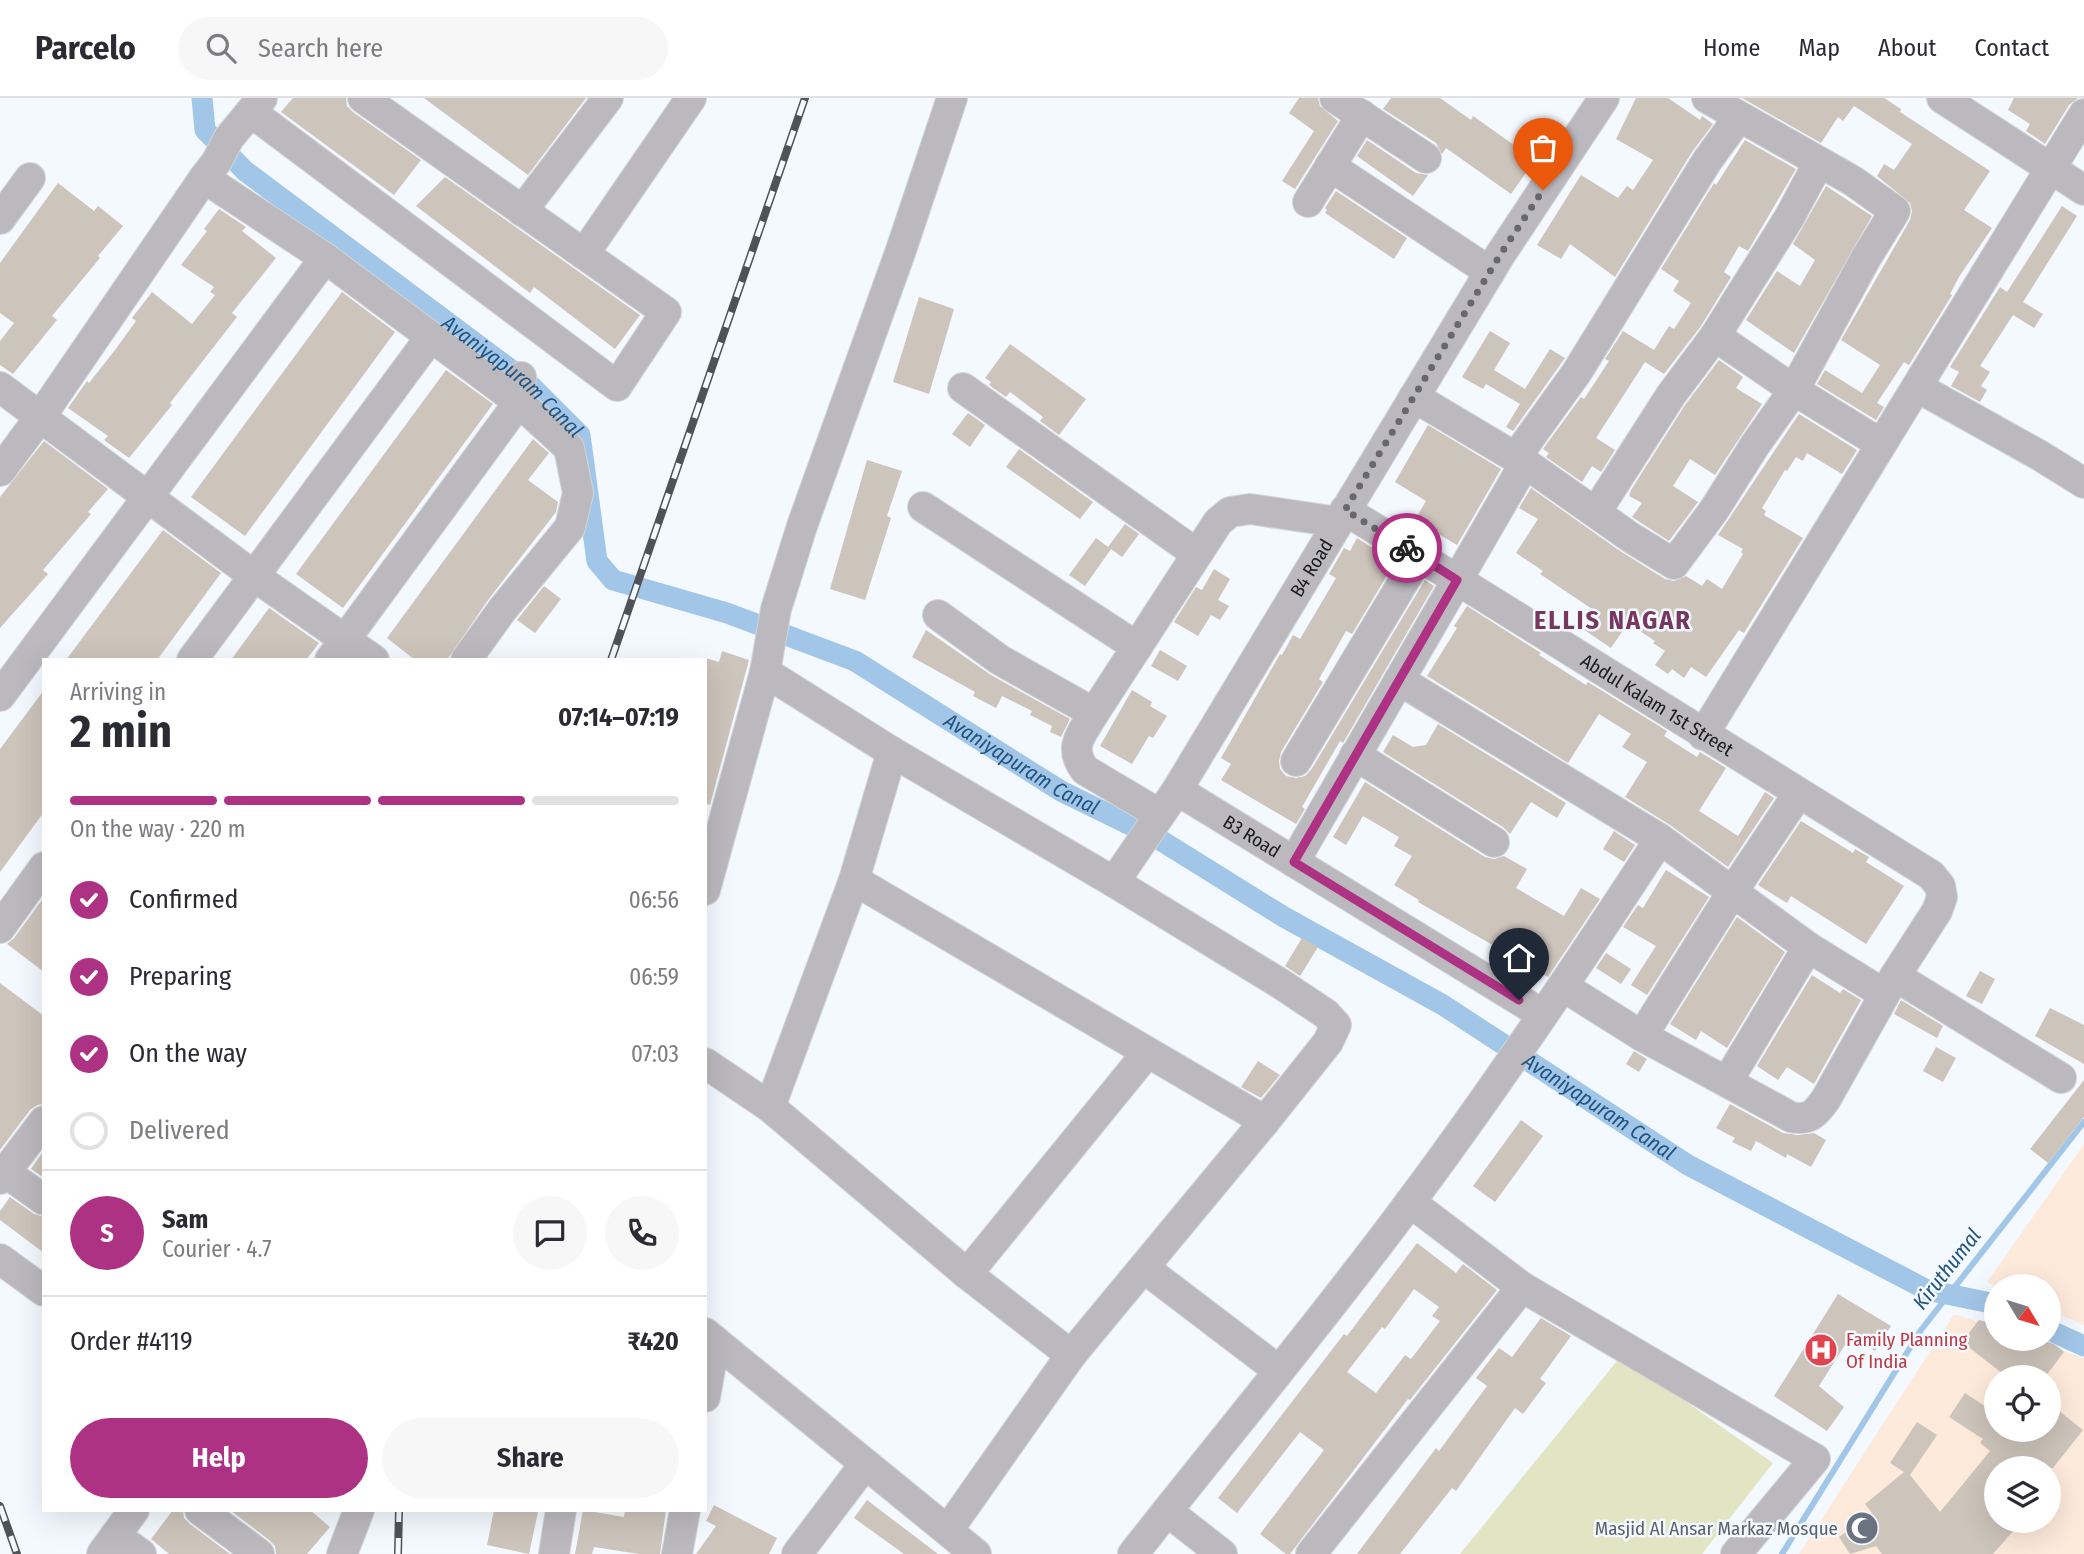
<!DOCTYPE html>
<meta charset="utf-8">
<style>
body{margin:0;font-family:"Fira Sans Condensed",sans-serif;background:#f7f7f7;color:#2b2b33;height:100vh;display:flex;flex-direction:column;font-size:26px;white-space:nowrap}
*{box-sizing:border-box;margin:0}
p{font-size:23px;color:#7c7c81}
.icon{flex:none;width:38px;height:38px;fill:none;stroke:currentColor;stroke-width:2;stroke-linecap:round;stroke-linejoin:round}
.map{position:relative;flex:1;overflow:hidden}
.side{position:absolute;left:42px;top:560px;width:665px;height:854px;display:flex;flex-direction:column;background:#fff;border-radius:0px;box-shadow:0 7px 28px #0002}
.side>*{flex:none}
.needle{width:46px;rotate:128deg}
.buttons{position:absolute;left:1984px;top:1176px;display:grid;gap:14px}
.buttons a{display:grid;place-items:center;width:77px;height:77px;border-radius:50%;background:#fff;box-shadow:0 7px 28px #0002;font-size:35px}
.pin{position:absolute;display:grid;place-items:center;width:60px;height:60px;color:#fff;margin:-72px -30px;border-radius:50% 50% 50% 0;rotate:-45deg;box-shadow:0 0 7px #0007}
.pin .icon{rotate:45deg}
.courier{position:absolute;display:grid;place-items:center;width:70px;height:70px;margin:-35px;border:5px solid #ae3284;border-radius:50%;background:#fff;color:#222;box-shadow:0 2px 9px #0007}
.headline em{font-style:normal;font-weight:700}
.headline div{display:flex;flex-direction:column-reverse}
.headline{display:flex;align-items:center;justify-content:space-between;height:119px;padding:0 28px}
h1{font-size:46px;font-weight:700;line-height:52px}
.bar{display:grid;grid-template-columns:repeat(4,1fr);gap:10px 7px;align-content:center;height:84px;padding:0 28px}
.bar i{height:9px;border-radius:5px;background:#e1e1e2}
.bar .on{background:#ae3284}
.bar p{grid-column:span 4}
.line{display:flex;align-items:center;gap:18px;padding:0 28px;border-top:2px solid #e1e1e2}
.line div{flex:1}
.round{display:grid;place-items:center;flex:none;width:74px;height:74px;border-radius:37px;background:#f7f7f7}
ol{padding:0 28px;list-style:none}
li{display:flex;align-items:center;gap:21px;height:77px}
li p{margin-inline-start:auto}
li .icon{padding:7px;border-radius:50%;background:#ae3284;color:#fff;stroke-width:4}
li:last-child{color:#7c7c81}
li i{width:38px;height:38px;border:4px solid #e1e1e2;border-radius:50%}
.primary-button{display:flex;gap:14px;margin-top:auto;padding:14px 28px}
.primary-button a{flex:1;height:80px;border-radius:42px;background:#ae3284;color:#fff;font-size:28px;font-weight:700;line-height:80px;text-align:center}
.primary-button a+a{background:#f7f7f7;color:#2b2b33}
header{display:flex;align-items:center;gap:42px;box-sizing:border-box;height:98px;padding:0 35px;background:#fff;border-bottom:2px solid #e1e1e2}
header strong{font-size:33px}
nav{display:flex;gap:38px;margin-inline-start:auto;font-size:24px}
.search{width:490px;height:63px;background:#f7f7f7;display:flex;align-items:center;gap:18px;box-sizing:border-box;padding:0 24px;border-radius:38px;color:#7c7c81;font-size:26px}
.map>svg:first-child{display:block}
</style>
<header>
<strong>Parcelo</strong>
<div class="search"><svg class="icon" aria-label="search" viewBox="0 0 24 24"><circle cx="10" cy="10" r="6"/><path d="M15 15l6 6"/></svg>Search here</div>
<nav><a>Home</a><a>Map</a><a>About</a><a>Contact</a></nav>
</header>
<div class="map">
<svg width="2084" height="1456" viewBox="0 0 2084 1456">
<rect width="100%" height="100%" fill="#f3f9fe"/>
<!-- commercial -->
<g fill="#feeadb" fill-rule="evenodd">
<polygon points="2084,1046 2084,1227 2049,1212 2049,1188 1997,1189 1987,1184"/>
<path d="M1954,1216L1997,1230V1241H2028L2084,1260V1456H1799ZM1997,1279H2049V1332H1997ZM1997,1370H2049V1423H1997Z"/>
</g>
<!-- green -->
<polygon fill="#e2e5c3" points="1621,1258 1773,1365 1702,1456 1460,1456"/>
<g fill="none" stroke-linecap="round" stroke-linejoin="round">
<!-- stream -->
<polyline stroke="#a2c6e8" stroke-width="6" points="1782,1456 1921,1232 2084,1024"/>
<!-- canal -->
<g stroke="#a2c6e8" stroke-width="21">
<path id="s1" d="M202,0L205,32L245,73L526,283L580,337L597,463L613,482L727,515L855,563L1061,693L1157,740L1284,819L1443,907L1688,1067L1927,1192L1986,1204L1997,1209"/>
<polyline points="2049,1232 2084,1248"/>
</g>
</g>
<!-- building -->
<g fill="#cdc4bb" fill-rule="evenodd">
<polygon points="293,0 346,0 347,8 353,14 421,62 394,97 281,14"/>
<polygon points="424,0 586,0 528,77"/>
<polygon points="1299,0 1318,0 1320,8 1338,23 1295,91 1282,83 1314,33 1289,15"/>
<polygon points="1391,0 1440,0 1471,22 1473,18 1535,62 1511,96 1446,50 1442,56 1436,45 1383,11"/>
<polygon points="1636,0 1668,0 1700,22 1702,18 1713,26 1692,54 1615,179 1570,146 1561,161 1537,147 1581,77 1618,100 1627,88 1633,92 1653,62 1616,41"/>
<polygon points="1742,0 1884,0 1901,11 1900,14 1990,73 1964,112 1992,130 1959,179 1950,196 1952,197 1909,267 1904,264 1877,305 1884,309 1876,322 1817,286 1825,272 1862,295 1880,267 1841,242 1910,122 1912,113 1910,105 1877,78 1884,66 1894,72 1912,46 1854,8 1843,23 1838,19 1821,45"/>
<polygon points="2014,0 2078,0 2069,7 2045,46 2026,33 2030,26 2008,12"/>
<polygon points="1367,42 1416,75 1428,77 1413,98 1357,58"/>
<polygon points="1745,42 1796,71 1748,153 1739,148 1724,174 1731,179 1701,228 1664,276 1645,264 1596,340 1615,352 1601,374 1592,368 1582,384 1546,359 1549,355 1543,351 1581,299 1584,301 1609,263 1605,261 1623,233 1654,252 1669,228 1674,231 1691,205 1673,193 1679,183 1661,171 1714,85 1716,87"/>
<polygon points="445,79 640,217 615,251 534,189 530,195 416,108"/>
<polygon points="58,85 94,113 98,108 123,128 98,158 100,160 52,218 57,222 13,276 0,267 0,243 14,225 0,215 0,165"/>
<polygon points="1826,88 1872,118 1794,255 1746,222 1777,173 1800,188 1815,162 1793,146"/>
<polygon points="1336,93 1407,140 1394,161 1325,115 1327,112 1325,110"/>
<polygon points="2062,108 2077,118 2023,204 2043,216 2034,230 2013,217 1980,268 1990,274 1981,288 1987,292 1980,304 1951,288 1959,274 1950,269 2000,189 2007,194"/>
<polygon points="219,111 246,129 242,133 276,160 232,215 237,219 170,305 172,307 129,360 104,342 108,338 68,310 87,283 89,285 115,252 136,223 132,220 152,194 192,226 215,197 210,194 214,189 181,167 207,133 204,131"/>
<polygon points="342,194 395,234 245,438 191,399"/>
<polygon points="919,199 954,211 929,296 893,284"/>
<polygon points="1490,233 1510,245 1494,272 1525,291 1550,251 1565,260 1513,333 1506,329 1520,306 1486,286 1483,291 1462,279"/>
<polygon points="1010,246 1086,301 1059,337 1040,323 1043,319 1010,294 1006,299 989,287 991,284 985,280"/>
<polygon points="1719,262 1743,279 1736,290 1762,306 1715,377 1690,361 1673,388 1698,404 1669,443 1632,419 1642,405 1629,398 1631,392 1685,307"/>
<polygon points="446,272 493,306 343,510 296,476"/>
<polygon points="968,315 985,327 970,349 952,336"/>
<polygon points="1799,316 1857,352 1842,376 1807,355 1803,363 1796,359 1787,373 1785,372 1762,410 1766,413 1764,417 1803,440 1744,535 1739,532 1706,579 1691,569 1684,580 1672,571 1668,576 1655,567 1665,553 1653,545 1655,543 1628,525 1611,550 1599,542 1583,531 1595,513 1540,476 1543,473 1516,455 1538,421 1519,410 1531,390 1620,453 1665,481 1674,483 1686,478 1702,488 1707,481 1722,491 1743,456 1741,454 1743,451 1718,437"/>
<polygon points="1428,327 1501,371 1457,447 1415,422 1426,403 1395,384"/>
<polygon points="533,341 549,355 528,382 558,404 556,414 488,502 447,562 415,562 387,540"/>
<polygon points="44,343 108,391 88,414 91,416 43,472 48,476 0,530 0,399"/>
<polygon points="1019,351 1093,404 1080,421 1006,369"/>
<polygon points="867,362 902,373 887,418 891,420 865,502 830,491"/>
<polygon points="1125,426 1139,436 1122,459 1111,451 1085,488 1069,477 1096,440 1108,449"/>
<polygon points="163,432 221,475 157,562 66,562"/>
<polygon points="1357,440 1395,464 1352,536 1346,533 1319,581 1323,584 1281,654 1279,663 1280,671 1286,678 1296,680 1305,678 1311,672 1425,482 1434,488 1343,645 1340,643 1302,709 1305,711 1296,726 1221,682 1231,666 1221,660 1280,556 1282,557 1293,537 1300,541 1336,480 1329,476 1344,450 1350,453"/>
<polygon points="1214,471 1230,481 1218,502 1229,508 1220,522 1211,517 1198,538 1174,524 1196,489 1202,492"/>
<polygon points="544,488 561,501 535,535 517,522"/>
<polygon points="1467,508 1541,555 1539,557 1586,587 1588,584 1667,633 1664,638 1697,659 1700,654 1726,670 1699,713 1718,725 1738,738 1765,694 1774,700 1728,769 1670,727 1625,699 1647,664 1622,649 1631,636 1599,616 1568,665 1427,578 1457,530 1454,528"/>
<polygon points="269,510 319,545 306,562 231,562"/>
<polygon points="926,532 991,577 1070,621 1061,639 1050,634 1052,628 1030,617 1032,613 1002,598 996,610 973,598 975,594 912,559"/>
<polygon points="1160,552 1187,568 1178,583 1151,568"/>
<polygon points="722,553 749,562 710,707 705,705 705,560 719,564"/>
<polygon points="44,592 44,714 0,774 0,651"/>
<polygon points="1132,592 1152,604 1150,608 1167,618 1153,640 1149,638 1132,666 1100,648"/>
<polygon points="1438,626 1566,705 1557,720 1531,704 1510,736 1503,729 1383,654 1393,637 1413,649 1426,647"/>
<polygon points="1365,684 1485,759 1494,761 1504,758 1527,771 1516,790 1564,818 1581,790 1600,801 1548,879 1418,804 1419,802 1394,787 1412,758 1394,748 1399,739 1363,718 1346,747 1333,739"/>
<polygon points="1801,723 1853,755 1855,751 1869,759 1866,764 1904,788 1866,846 1791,798 1787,805 1758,787"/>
<polygon points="1614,733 1635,747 1624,764 1603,751"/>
<polygon points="1666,772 1709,799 1647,897 1631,887 1656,848 1623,829 1638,807 1643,810"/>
<polygon points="44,799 44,874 7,846 14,840"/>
<polygon points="1737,819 1785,854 1727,950 1701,933 1696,942 1670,926"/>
<polygon points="1302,840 1318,849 1300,878 1285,868"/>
<polygon points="1606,855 1631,871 1621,886 1596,870"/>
<polygon points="1980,873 1995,881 1982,906 1966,898"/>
<polygon points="1812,877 1840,895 1843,891 1861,902 1814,986 1787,969 1778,982 1757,968"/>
<polygon points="0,885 44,918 44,1006 37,1007 30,1012 0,1052"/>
<polygon points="1901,902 1943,928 1937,940 1894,916"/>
<polygon points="2050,910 2084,927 2084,966 2035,938"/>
<polygon points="1936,949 1956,960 1943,984 1923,973"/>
<polygon points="1634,953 1647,961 1639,974 1626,966"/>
<polygon points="1258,963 1280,977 1261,1000 1241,989"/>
<polygon points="2084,982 2084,1019 2048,1065 2030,1051"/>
<polygon points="1730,1006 1783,1035 1798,1037 1814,1035 1826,1042 1811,1069 1787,1056 1786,1060 1756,1043 1751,1053 1732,1044 1735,1040 1716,1030"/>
<polygon points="1521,1022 1543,1038 1495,1104 1473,1088"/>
<polygon points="44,1052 44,1080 31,1071"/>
<polygon points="10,1099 34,1116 44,1119 44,1155 0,1122 0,1113"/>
<path d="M1417,1145L1456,1175L1463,1166L1497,1192L1410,1302L1408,1301L1290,1456H1286L1260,1436L1324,1352L1300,1334L1237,1415L1218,1400L1344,1236L1347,1238ZM1414,1191L1439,1209L1432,1218L1440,1223L1411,1261L1405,1257L1376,1295L1347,1274L1382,1229L1385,1231Z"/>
<polygon points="1838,1196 1891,1228 1875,1253 1852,1236 1819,1288 1844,1309 1827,1333 1774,1298"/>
<polygon points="1541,1220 1571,1238 1540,1281 1546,1285 1523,1316 1515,1310 1456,1393 1452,1390 1400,1456 1357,1456 1436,1350 1439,1353 1487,1288 1476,1280 1499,1250 1512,1259"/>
<polygon points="1979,1222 1997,1227 1997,1241 2037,1241 2054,1246 2064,1254 2045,1279 2007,1279 1962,1244"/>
<polygon points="1965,1295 1997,1316 1997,1332 2049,1332 2049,1305 2083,1332 2053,1370 1997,1370 1997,1423 2022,1423 1993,1456 1882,1456 1876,1448 1850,1456 1839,1439 1872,1415 1865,1406 1904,1374 1890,1365 1917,1324 1937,1337 1910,1377 1940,1414 1990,1353 1980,1345 1983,1341 1949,1319"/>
<polygon points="867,1402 913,1437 938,1456 904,1456 854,1420"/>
<polygon points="714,1407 777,1440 769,1456 696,1456 716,1428 706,1423"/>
<polygon points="173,1412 183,1412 184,1420 190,1426 230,1456 169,1456 151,1441"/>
<polygon points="230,1412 310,1412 330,1429 307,1456 276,1456 275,1448 269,1442"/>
<polygon points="494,1412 538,1414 529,1456 487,1447"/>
<polygon points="583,1412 624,1419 625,1412 666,1412 660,1456 639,1456 594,1449 592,1456 575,1456"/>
</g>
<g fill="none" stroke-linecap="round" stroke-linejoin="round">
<defs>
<g id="minor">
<polyline points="1335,0 1426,60"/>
<polyline points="1942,0 2084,92"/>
<polyline points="251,14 617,288 666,214 363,0"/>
<polyline points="1330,68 1490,174"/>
<polyline points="204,80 325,160 519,304 569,350 578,395 570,429 502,512 466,562"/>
<polyline points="1308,104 1362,17"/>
<polyline points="522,113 608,0"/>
<polyline points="0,121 30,80"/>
<polyline points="584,156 691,0"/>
<polyline points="1715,238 1794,292 1881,346"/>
<polyline points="0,289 254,478 374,562"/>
<polyline points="1917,289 2039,357 2084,385"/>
<polyline points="963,290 1197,456"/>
<polyline points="1414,299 1525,365 1630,439 1674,466 1714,412 1755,347 1794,292 1866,160 1895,113 1853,83 1707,0"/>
<polyline points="1516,359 1577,274 1707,63 1739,19"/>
<polyline points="0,373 41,318 204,80 217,63 229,40 262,0"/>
<polyline points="923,409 1137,549"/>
<path id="s2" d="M1345,412L1931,777L1940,788L1942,799L1937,813L1895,878L1826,1001C1816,1015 1810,1023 1791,1019L1642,938L1564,889"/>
<polyline points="1596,414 1671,297 1715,238 1789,120 1819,64"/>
<polyline points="938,517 1000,562 1094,615"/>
<polyline points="192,562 430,240"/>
<polyline points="330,562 519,304 521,279"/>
<polyline points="765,574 892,654 1114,784 1281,886 1326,916 1336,927 1328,944 1265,1023 1071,1257 948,1432"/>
<polyline points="1399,582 1660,741 1808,849 1884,896"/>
<polyline points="0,598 325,160"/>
<polyline points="1703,637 2084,16"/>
<polyline points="1355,657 1494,744"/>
<polyline points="1296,663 1419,458"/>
<path id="s3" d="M1177,692L1542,916"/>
<path d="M1159,716L1085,672C1068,649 1081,637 1094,615L1218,424L1230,414L1250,411L1338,424"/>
<polyline points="1294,764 1525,365"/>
<polyline points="854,782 1265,1023"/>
<path id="s4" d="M1114,784L1177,692L1500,157L1604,0"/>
<polyline points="705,792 765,574 776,511 802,428 901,152 952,0"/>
<polyline points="0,830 44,769"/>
<polyline points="1895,878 2061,980"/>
<polyline points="1642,938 1733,793 1798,696"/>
<polyline points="705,965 770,1009 967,1176 1071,1257"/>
<polyline points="1727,984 1808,849"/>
<polyline points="770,1009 854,782 892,654"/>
<polyline points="5,1074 44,1102"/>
<polyline points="0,1081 44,1023"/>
<polyline points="1410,1104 1522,1189 1815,1361 1736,1456"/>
<polyline points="0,1161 44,1193"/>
<polyline points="1144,1170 1278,1272"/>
<polyline points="967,1176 1147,955"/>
<polyline points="705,1235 976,1456"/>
<polyline points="705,1299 715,1243"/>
<polyline points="200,1412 259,1456"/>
<polyline points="1167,1413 1222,1456"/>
<polyline points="115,1438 141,1456"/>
<polyline points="102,1456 134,1412"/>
<polyline points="342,1456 359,1412"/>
<polyline points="554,1456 561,1412"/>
<polyline points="677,1456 685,1412"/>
<polyline points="797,1456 865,1366"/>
<path d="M1133,1456C1226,1338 1322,1223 1411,1103C1499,985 1580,864 1660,741"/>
<polyline points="1311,1456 1522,1189"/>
</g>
</defs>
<!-- minor casing -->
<use href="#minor" stroke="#d0d6da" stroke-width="32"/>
<!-- minor -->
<use href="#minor" stroke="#bcb9be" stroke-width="30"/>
<defs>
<g id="rail">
<polyline points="611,562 805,0"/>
<polyline points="0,1408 17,1456"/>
<polyline points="398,1456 399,1412"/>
</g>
</defs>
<!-- rail casing -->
<use href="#rail" stroke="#4f5257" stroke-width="8"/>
<!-- rail -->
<use href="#rail" stroke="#f3f9fe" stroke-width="5" stroke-dasharray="16" stroke-linecap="butt"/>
</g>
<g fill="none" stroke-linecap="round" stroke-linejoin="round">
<!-- done -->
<polyline stroke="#65696e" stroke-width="7" stroke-dasharray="0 12.6" points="1407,450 1345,412 1500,157 1543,92"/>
<!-- route -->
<polyline stroke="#ae3284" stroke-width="9" points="1407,450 1457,482 1294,764 1519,902"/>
</g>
<!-- icons -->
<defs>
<symbol id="hospital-disc" viewBox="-11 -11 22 22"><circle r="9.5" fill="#e0444e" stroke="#f3f9fe"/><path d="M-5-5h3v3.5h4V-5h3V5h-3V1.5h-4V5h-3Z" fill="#fff"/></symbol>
<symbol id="mosque-disc" viewBox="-11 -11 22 22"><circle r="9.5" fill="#6b7280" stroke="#f3f9fe"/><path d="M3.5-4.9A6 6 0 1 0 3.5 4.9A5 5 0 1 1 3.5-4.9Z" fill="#fff"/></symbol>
</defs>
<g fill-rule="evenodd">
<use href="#hospital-disc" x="1802" y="1233" width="38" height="38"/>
<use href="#mosque-disc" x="1843" y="1411" width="38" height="38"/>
</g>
<g text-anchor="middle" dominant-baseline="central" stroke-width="5" stroke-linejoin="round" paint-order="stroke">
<!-- street labels -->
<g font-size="19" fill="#191c20" stroke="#f3f9fe">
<text stroke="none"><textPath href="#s4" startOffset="371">B4 Road</textPath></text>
<text stroke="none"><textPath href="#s2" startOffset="368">Abdul Kalam 1st Street</textPath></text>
<text stroke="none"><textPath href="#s3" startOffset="88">B3 Road</textPath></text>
</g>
<!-- health labels -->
<g font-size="19" fill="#be3a42" stroke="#f3f9fe" text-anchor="start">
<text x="1846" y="1241">Family Planning<tspan x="1846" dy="22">Of India</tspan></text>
</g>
<!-- worship labels -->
<g font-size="19" fill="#5b616d" stroke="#f3f9fe" text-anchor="end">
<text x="1838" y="1430">Masjid Al Ansar Markaz Mosque</text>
</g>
<!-- water labels -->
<g font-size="21" font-style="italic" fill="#215481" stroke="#f3f9fe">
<text stroke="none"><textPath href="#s1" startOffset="427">Avaniyapuram Canal</textPath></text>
<text stroke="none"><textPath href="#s1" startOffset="1120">Avaniyapuram Canal</textPath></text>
<text stroke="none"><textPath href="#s1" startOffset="1792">Avaniyapuram Canal</textPath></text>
<text transform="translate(1947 1171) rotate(-52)">Kiruthumal</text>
</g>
<!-- district labels -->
<g font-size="26" font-weight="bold" letter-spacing="2" fill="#76385e" stroke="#f3f9fe">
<text x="1613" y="522">ELLIS NAGAR</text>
</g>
</g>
</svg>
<div class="buttons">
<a><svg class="needle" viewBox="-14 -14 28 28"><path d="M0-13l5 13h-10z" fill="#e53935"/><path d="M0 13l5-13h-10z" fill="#7c7c81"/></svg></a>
<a><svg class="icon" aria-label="locate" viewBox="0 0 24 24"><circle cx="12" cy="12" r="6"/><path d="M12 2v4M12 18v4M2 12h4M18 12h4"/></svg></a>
<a><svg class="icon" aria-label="layers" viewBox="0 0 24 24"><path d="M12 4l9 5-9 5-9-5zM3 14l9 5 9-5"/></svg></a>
</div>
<div class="pin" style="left:1543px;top:92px;background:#ea580c"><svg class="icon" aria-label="bag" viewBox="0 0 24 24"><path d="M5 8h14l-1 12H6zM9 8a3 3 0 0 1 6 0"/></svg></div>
<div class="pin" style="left:1519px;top:902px;background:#1f2937"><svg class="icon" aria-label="home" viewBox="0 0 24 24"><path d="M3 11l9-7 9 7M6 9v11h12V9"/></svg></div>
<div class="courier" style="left:1407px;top:450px"><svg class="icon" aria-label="bike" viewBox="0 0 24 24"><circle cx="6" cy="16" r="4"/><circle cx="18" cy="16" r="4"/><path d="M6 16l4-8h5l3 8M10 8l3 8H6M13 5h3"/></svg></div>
<section class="side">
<div class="headline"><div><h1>2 min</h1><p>Arriving in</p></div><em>07:14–07:19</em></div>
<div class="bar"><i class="on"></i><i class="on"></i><i class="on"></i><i></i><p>On the way · 220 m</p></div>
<ol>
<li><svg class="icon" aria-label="check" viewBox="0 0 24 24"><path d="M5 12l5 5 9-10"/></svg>Confirmed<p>06:56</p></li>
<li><svg class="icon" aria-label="check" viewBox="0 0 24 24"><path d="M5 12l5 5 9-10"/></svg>Preparing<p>06:59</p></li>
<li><svg class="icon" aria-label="check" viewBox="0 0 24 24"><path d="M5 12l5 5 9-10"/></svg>On the way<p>07:03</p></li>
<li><i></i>Delivered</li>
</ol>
<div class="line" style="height:126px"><b class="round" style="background:#ae3284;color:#fff">S</b><div><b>Sam</b><p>Courier · 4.7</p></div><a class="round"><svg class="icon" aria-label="chat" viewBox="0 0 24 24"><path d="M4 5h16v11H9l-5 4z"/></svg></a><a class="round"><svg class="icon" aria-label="phone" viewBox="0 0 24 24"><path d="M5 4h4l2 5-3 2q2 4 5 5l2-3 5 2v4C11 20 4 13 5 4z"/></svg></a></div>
<div class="line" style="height:91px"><div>Order #4119</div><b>₹420</b></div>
<div class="primary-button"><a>Help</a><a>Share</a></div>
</section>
</div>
